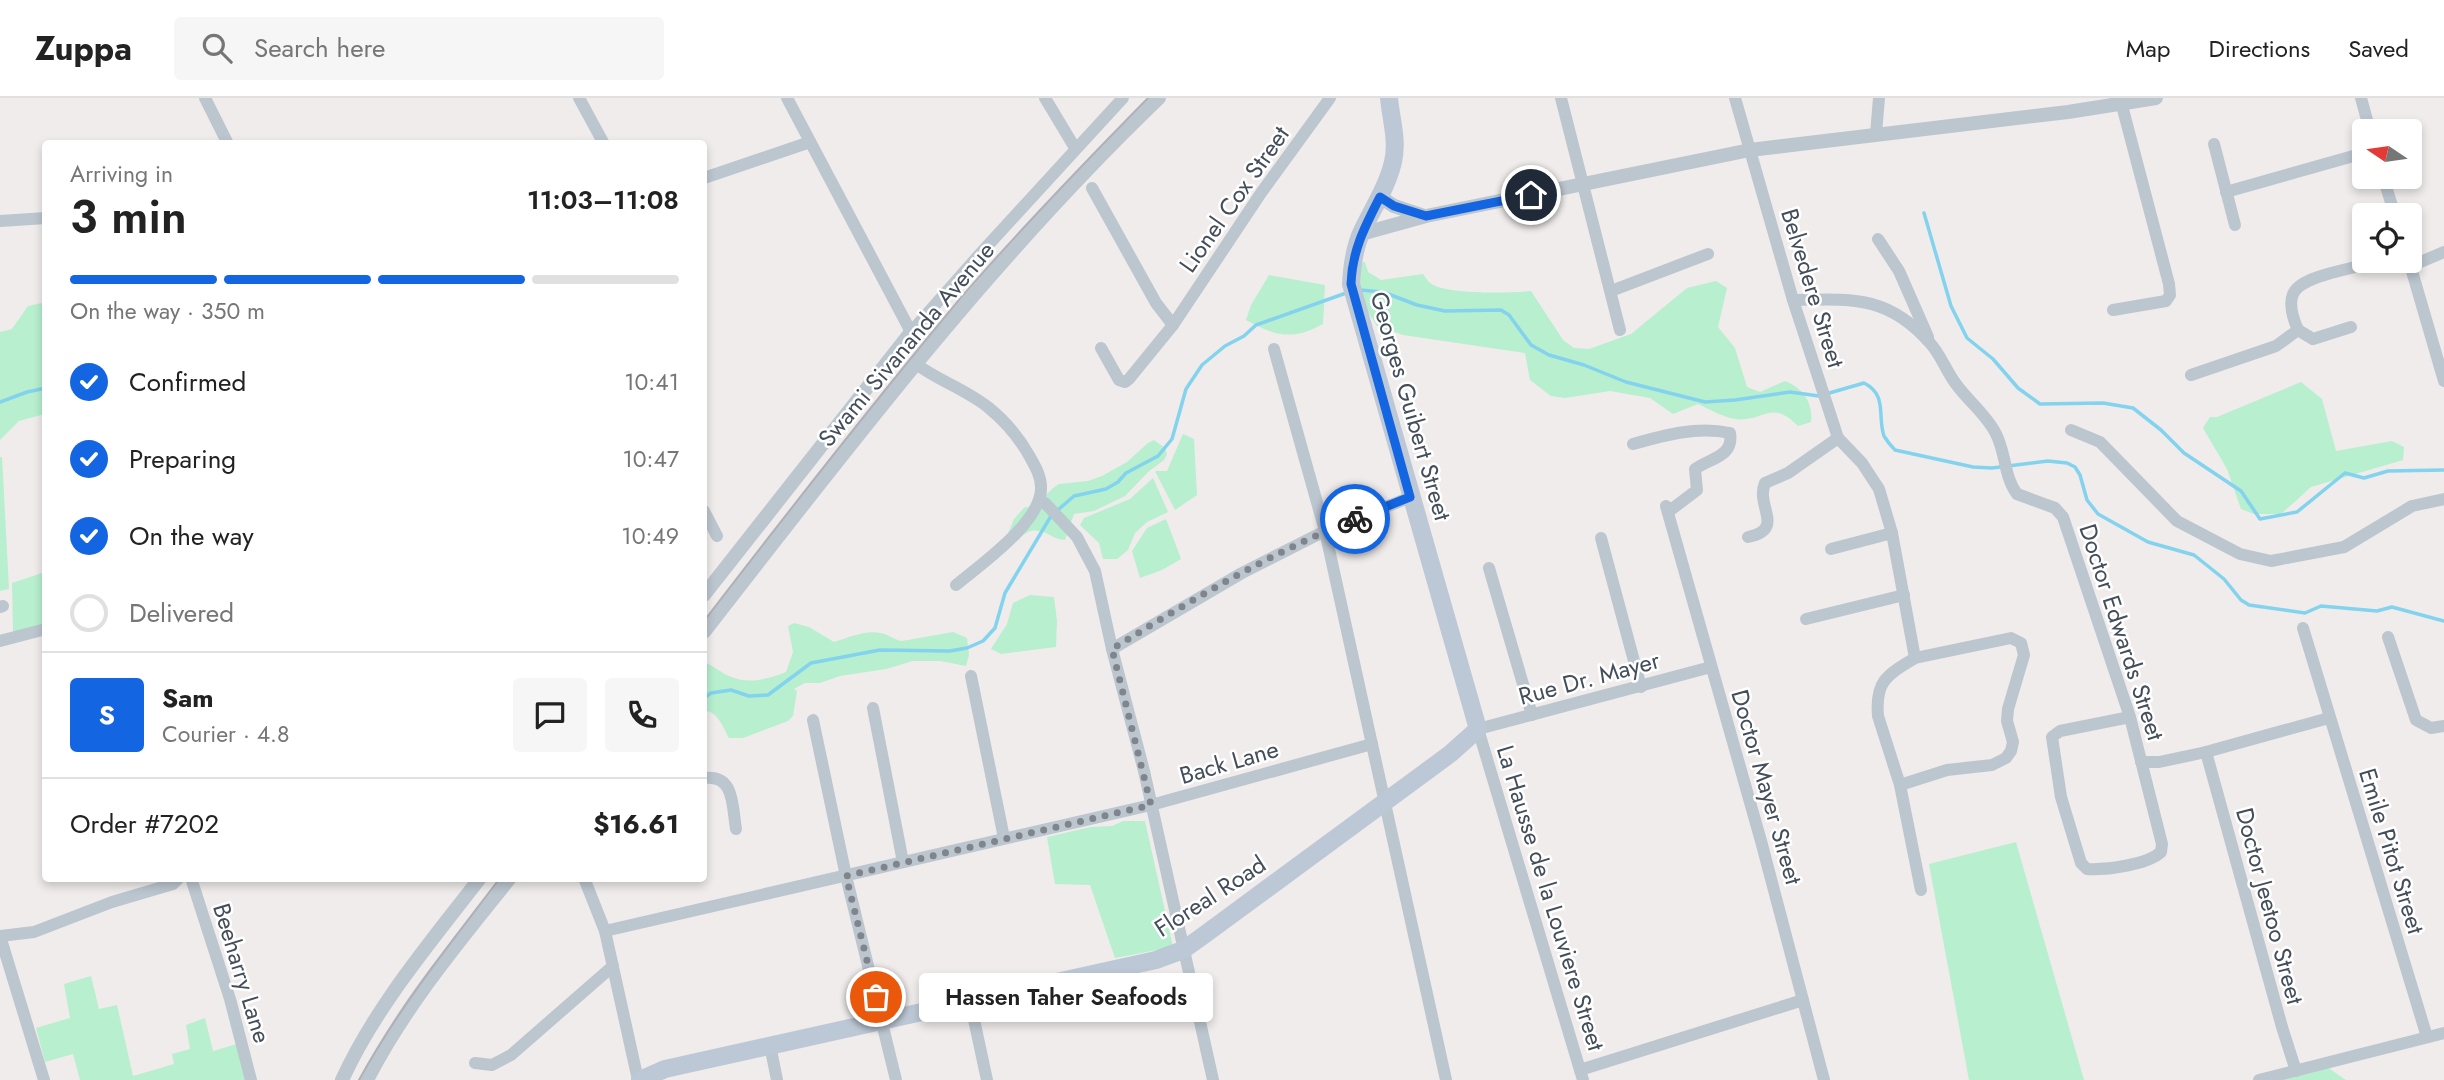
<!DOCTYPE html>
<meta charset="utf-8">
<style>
body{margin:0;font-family:Jost,sans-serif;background:#f6f6f6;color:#222;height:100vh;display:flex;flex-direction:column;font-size:26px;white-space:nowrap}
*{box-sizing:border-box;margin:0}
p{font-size:23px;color:#767676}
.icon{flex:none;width:38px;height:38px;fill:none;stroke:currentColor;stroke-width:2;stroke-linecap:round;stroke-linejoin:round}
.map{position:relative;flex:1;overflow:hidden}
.panel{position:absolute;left:42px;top:42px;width:665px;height:742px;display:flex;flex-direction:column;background:#fff;border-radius:7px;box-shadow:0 4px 10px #0003}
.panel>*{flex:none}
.needle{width:46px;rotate:283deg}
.buttons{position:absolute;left:2352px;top:21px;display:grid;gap:14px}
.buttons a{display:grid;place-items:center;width:70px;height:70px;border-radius:7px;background:#fff;box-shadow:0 4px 10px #0003;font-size:35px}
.pin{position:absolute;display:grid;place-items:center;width:60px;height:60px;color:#fff;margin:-30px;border:4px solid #fff;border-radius:50%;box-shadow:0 2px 7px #0007}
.courier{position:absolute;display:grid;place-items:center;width:70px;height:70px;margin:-35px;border:5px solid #1365e1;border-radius:50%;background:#fff;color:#222;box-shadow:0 2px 9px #0007}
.bubble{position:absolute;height:49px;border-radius:7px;background:#fff;box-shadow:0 4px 10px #0003;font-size:23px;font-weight:600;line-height:49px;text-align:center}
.headline em{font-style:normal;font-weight:600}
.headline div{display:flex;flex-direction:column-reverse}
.headline{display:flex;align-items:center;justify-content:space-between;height:119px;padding:0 28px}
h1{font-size:46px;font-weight:600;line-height:52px}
.bar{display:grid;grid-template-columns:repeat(4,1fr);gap:10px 7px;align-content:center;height:84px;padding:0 28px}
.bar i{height:9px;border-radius:5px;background:#e0e0e0}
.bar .on{background:#1365e1}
.bar p{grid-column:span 4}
.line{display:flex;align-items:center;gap:18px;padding:0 28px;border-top:2px solid #e0e0e0}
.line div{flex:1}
.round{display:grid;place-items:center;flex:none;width:74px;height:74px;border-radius:7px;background:#f6f6f6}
ol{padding:0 28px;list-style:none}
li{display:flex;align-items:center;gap:21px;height:77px}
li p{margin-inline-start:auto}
li .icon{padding:7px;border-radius:50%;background:#1365e1;color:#fff;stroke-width:4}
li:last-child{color:#767676}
li i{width:38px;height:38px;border:4px solid #e0e0e0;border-radius:50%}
header{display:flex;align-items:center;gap:42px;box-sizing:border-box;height:98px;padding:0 35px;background:#fff;border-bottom:2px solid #e0e0e0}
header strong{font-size:33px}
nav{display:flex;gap:38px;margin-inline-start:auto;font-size:24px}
.search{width:490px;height:63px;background:#f6f6f6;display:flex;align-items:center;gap:18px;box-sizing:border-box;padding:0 24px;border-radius:7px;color:#767676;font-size:26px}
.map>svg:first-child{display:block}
</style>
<header>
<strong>Zuppa</strong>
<div class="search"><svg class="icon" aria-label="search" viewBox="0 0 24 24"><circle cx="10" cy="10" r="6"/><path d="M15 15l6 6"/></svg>Search here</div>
<nav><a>Map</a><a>Directions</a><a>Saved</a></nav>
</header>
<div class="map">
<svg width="2444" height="982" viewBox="0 0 2444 982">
<rect width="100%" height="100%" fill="#efeceb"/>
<!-- green -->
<g fill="#b7efcf">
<path d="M1365,164L1368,174L1381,182L1423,176C1425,179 1427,182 1430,185C1445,197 1511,195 1531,193L1563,242L1574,250L1589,251L1631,236L1687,190L1716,183L1727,190L1718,229L1735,250L1747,289L1760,294L1785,283C1803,290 1813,304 1811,324L1798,328C1771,300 1763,325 1735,321C1723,319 1709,311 1698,306L1673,316L1650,300L1610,293L1565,300L1551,298L1530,282L1525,255L1403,237L1377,228L1354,192L1356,165Z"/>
<path d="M1269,177L1325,187L1323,226C1292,243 1276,238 1246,222L1251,207Z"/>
<polygon points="42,205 46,208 45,316 19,323 0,342 0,234 12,231 28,208"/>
<polygon points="2301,284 2322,301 2336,353 2392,343 2404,349 2403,362 2311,389 2281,416 2254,416 2241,411 2227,371 2203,330 2210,319 2217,319"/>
<polygon points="1183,336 1194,341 1197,397 1175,412 1155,373 1167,373"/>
<path d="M1154,342L1165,350L1167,356L1164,362L1148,374L1125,398L1094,413L1074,416L1065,442C1052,442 1046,430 1031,433C1023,435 1019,443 1011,445L1006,440L1014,421L1025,409L1033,410L1053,390L1059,386L1088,383L1102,378L1127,364L1148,345Z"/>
<polygon points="0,359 2,359 9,491 0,493"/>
<polygon points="1153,380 1168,414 1147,424 1135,435 1128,452 1117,461 1103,461 1099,445 1080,427 1084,420 1130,401"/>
<polygon points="1166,421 1181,461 1162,472 1140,480 1132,453 1147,430"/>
<polygon points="45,474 45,527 13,534 12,485"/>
<polygon points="1030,497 1054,499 1057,523 1056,549 1001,556 991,551 1007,526 1013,505"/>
<path d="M794,525L809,529L834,544C848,540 865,532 880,535C888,536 894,542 902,543L953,534L967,540L969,557L966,568L940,563H913L886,571L840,578L820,585H805L794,591L797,593L793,618L788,623L743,640H729C723,629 717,612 704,613V564C714,568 720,574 729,578C748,587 768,581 786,574L793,554L788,528Z"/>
<polygon points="1123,723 1145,723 1173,849 1115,860 1090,787 1055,786 1047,739 1091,729 1112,728"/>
<polygon points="2016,744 2084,982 1969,982 1929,766"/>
<polygon points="91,878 99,911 117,907 133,978 174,966 172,956 190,951 186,927 205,920 213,953 237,946 247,982 80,982 73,956 45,964 36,930 70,920 64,886"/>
<polygon points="2327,969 2346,982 2284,982"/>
</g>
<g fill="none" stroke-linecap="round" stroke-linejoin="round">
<!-- stream -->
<g stroke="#83d3ee" stroke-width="3.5">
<polyline points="1924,115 1951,208 1967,240 1993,261 2018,290 2040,306 2103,305 2133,310 2161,332 2184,355 2241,393 2260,421 2297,414 2345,375 2364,380 2388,373 2444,372"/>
<path d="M1360,192L1383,194L1417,207L1445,213L1501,212L1509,217L1531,247L1549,257L1584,267L1626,284L1705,304L1735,302L1790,294L1819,298L1864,285C1888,297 1877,318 1884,338C1887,343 1891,348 1895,352L1973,369L1992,370L2048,363L2067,365L2075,369L2080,377L2087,402L2098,416L2148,444L2194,457L2224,481L2241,502L2249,507L2305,515L2321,508L2377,513L2392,509L2444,523"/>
<polyline points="0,304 27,294 46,290"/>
<polyline points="704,600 711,595 731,592 749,598 768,597 811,565 880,552 950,553 967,550 983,543 995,530 1005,495 1051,418 1074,398 1106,391 1118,384 1126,375 1158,358 1172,341 1186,291 1202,267 1225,248 1244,238 1256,227 1349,194"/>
</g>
<!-- minor -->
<g stroke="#bcc6cf" stroke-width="12">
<polyline points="205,0 228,46"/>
<polyline points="579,0 604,46"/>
<polyline points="787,0 911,234 979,157 1123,0"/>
<polyline points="1045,0 1075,50"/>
<polyline points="1561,0 1620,232"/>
<path d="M1735,0L1793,202L1838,340L1862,365L1879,391L1892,435L1915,560C1887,577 1875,583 1878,618L1900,687L1947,672L1992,667L2006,660L2011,653L2013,644L2007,623L2008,611L2024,557L2021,545L2011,540L1915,560"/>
<polyline points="2361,0 2370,33"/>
<polyline points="1876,36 1879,0"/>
<polyline points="2214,46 2235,127"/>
<polyline points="2383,79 2395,117"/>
<polyline points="704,80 810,44"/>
<polyline points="1092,90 1156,205 1173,227"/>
<polyline points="2226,94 2364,55"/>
<polyline points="0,123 46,120"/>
<polyline points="1878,141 1899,173 1928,239"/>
<polyline points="2409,163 2444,283"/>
<polyline points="2411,168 2444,154"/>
<polyline points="1611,193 1708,156"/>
<path d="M1793,202C1852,201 1888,197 1930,245C1941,257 1946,273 1956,286C1968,303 1987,317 1996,336C2006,355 2004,379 2017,396L2055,410L2063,419L2130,619L2162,746L2161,754C2147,767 2106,772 2087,771L2081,765L2061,699L2052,639L2060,633L2130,619"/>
<polyline points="2113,212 2166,203 2170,197 2169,186 2120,0"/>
<polyline points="2298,232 2313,241 2351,229"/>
<polyline points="1101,250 1119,282 1125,284 1129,281 1173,227 1261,95 1330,0"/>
<polyline points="1274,251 1325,433 1446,982"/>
<path d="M916,266C939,283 967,292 989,310C1005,323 1020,341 1030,359C1035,368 1041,378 1041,389C1043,423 980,467 956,487"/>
<path d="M2191,277L2276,248L2298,232C2281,193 2296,185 2331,175C2347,171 2363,167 2379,163"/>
<polyline points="2071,332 2100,344 2177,423 2240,456 2271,463 2344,449 2412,408 2444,401"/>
<path d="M1633,346C1665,337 1697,328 1730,335C1734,359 1710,360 1695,371L1697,392L1668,414"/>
<polyline points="1039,402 1045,405 1077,439 1095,473 1112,551 1144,673 1213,982"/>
<polyline points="1666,408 1761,743 1824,982"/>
<polyline points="704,413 717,438"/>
<path d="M1748,439C1786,431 1755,408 1765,385L1788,375L1838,340"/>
<polyline points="1601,440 1641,589"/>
<polyline points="1831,451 1892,435"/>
<polyline points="1489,470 1532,617"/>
<polyline points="0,509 3,508"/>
<polyline points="1806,521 1904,497"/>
<polyline points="2303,530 2427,939"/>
<polyline points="2388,539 2416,622 2431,630 2444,628"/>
<polyline points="0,543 46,531"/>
<polyline points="1112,551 1242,475 1325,433 1411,399"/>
<polyline points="971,578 1004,740"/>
<polyline points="873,610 903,764"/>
<polyline points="813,622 846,778 896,982"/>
<polyline points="2206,654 2282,929 2296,973"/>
<polyline points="2141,664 2159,664 2206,654 2329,620"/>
<path d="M704,680C735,676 732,708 736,731"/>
<polyline points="1900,687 1921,792"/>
<polyline points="191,780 230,901 251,982"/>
<polyline points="584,780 605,833 638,982"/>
<polyline points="605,833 1151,707 1372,646"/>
<polyline points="0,838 34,834 112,804 173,786 179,780"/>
<polyline points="0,838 44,982"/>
<polyline points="970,903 987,982"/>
<polyline points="770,947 777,982"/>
<polyline points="475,965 492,967 511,957 613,868"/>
<polyline points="1580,972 1803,902"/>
<polyline points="1583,982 1478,631 1711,569"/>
<polyline points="2259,982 2444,935"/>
</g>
<!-- tertiary -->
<g stroke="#bcc6cf" stroke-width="14">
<polyline points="1380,99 1394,108 1424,118"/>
<polyline points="1361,136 1426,118 1750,52 2068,14 2156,0"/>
<polyline points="704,497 911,234"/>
<path d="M704,534C847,350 990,162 1159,0"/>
<path d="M342,982C376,908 430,845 480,780"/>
<path d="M367,982C405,908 458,845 510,780"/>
</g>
<!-- secondary -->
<path stroke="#bdc8d6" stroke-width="18" d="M640,982L665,971L1156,862L1183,852L1200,840L1450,656L1478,631L1351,186C1352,168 1354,150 1362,133C1373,110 1387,89 1393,64C1398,42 1391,22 1389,0"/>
<!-- tram -->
<g stroke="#aeb1b7" stroke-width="2">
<path d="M704,523C787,415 871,307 959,202C1019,132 1083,66 1148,0"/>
<path d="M359,982C399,909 450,846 500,780"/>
</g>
</g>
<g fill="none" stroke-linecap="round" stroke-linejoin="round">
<!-- done -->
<path stroke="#80858d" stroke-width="7" stroke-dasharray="0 12.6" d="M876,899L846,778L1151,707L1112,551C1190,503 1270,455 1355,421"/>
<!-- route -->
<path stroke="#1365e1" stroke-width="9" d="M1355,421L1410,399L1351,186C1352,153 1365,128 1380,99L1394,108L1426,118L1531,97"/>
</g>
<g text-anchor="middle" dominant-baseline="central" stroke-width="5" stroke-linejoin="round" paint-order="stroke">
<!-- street labels -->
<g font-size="24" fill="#444e5a" stroke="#fff">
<text transform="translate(1234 101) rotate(-55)">Lionel Cox Street</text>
<text transform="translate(1813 190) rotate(73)">Belvedere Street</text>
<text transform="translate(906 246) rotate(-50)">Swami Sivananda Avenue</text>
<text transform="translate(1411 308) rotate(74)">Georges Guibert Street</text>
<text transform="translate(2122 534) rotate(72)">Doctor Edwards Street</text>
<text transform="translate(1589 580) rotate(-15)">Rue Dr. Mayer</text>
<text transform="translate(1229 664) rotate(-16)">Back Lane</text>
<text transform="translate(1767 689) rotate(74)">Doctor Mayer Street</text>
<text transform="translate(2392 753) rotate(73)">Emile Pitot Street</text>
<text transform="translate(1210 798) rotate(-33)">Floreal Road</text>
<text transform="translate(1551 800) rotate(73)">La Hausse de la Louviere Street</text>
<text transform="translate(2270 808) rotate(75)">Doctor Jeetoo Street</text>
<text transform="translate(242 875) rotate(73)">Beeharry Lane</text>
</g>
</g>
</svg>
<div class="buttons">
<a><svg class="needle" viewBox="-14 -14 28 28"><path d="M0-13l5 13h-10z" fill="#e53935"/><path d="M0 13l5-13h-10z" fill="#767676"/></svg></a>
<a><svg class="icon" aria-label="locate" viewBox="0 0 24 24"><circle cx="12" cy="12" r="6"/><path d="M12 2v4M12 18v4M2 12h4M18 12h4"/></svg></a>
</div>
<div class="pin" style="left:876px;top:899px;background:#ea580c"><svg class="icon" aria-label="bag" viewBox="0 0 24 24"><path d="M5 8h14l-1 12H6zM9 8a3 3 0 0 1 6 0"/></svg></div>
<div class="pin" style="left:1531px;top:97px;background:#1f2937"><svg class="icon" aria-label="home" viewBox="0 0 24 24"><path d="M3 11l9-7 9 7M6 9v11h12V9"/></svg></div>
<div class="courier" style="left:1355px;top:421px"><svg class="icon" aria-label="bike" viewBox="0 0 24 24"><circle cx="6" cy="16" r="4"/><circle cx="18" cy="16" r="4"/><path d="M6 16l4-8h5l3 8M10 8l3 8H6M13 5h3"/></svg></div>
<div class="bubble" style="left:919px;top:875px;width:294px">Hassen Taher Seafoods</div>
<section class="panel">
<div class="headline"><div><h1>3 min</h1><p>Arriving in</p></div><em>11:03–11:08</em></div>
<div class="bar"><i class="on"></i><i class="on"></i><i class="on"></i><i></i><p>On the way · 350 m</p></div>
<ol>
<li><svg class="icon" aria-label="check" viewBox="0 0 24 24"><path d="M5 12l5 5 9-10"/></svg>Confirmed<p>10:41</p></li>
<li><svg class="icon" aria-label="check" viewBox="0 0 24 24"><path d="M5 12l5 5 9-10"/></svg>Preparing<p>10:47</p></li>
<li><svg class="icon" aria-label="check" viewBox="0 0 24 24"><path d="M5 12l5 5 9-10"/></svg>On the way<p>10:49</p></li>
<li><i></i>Delivered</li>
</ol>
<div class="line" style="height:126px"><b class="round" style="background:#1365e1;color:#fff">S</b><div><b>Sam</b><p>Courier · 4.8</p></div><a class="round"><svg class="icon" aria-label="chat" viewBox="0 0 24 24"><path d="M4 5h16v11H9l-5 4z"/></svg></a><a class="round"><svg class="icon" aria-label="phone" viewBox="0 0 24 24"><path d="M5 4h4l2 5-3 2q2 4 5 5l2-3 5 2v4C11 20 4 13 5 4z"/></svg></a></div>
<div class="line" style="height:91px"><div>Order #7202</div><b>$16.61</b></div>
</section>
</div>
